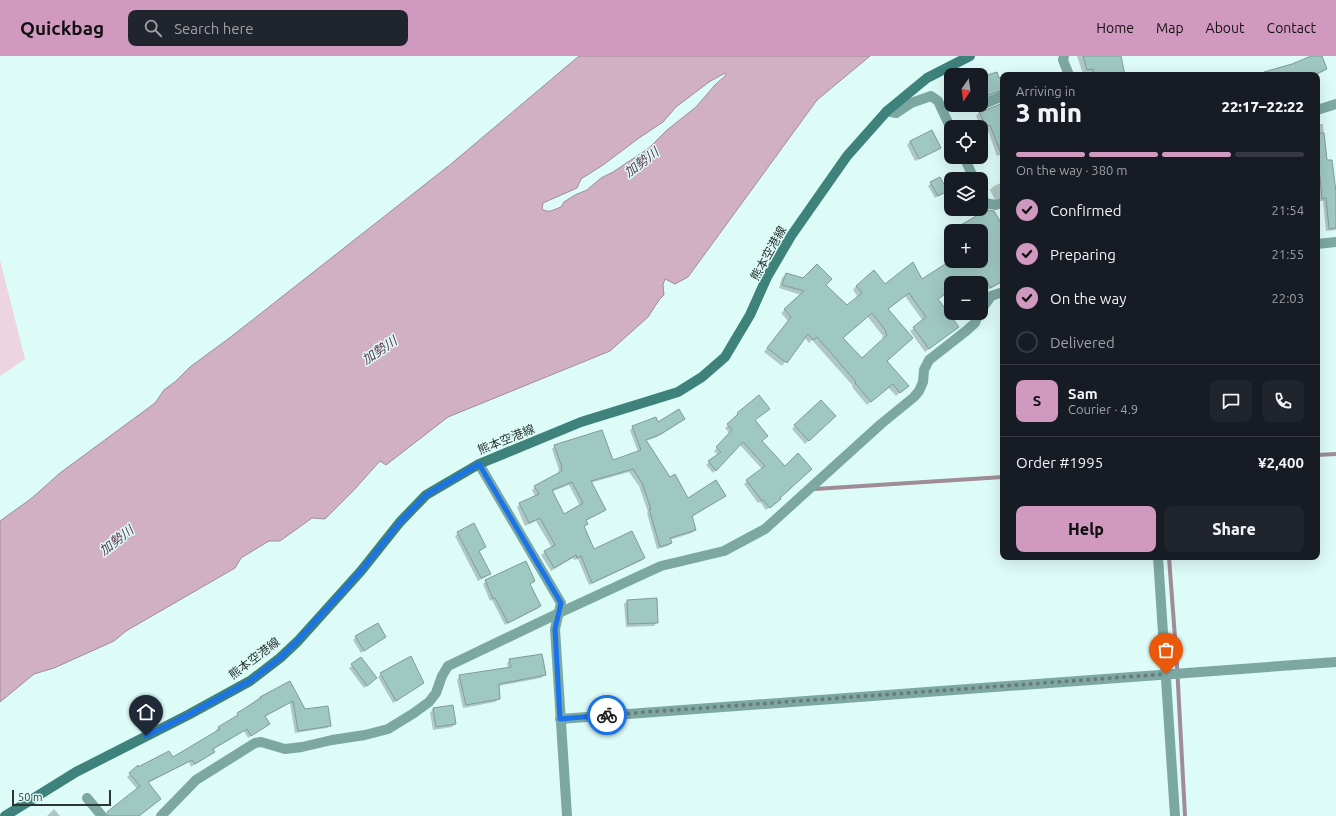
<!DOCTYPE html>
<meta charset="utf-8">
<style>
body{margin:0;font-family:Ubuntu,"Noto Sans JP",sans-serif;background:#20242c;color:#f1f3f6;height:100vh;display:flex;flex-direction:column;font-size:15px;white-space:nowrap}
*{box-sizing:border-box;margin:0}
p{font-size:13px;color:#9ea1a6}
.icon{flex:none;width:22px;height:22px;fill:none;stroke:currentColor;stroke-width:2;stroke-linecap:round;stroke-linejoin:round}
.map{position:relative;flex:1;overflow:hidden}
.side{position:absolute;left:1000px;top:16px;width:320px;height:488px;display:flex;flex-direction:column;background:#171b24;border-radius:8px;box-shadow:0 4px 16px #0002}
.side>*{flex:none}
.needle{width:26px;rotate:193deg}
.tools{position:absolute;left:944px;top:12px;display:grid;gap:8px}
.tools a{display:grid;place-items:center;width:44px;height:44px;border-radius:8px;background:#171b24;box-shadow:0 4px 16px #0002;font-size:20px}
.scale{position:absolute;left:12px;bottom:10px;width:99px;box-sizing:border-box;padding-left:4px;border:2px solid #2a3534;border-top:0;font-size:11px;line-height:14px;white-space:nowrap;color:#2a3534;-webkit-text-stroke:3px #ddfbf7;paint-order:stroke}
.pin{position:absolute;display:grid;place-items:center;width:34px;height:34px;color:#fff;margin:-41px -17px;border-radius:50% 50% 50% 0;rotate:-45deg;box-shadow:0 0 4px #0007}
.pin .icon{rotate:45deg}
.courier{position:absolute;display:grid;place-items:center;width:40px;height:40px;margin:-20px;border:3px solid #1a73e8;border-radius:50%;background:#fff;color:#222;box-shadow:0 1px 5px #0007}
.summary em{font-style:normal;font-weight:800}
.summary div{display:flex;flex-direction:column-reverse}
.summary{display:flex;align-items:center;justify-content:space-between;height:68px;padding:0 16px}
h1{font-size:26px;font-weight:800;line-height:30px}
.bar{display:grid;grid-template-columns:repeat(4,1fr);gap:6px 4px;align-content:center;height:48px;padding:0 16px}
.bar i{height:5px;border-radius:3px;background:#363941}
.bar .on{background:#d199bf}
.bar p{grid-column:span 4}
.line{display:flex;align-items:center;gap:10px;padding:0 16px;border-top:1px solid #363941}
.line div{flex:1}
.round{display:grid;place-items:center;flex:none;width:42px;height:42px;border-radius:8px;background:#20242c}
ol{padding:0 16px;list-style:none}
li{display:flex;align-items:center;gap:12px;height:44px}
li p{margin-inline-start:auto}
li .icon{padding:4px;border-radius:50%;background:#d199bf;color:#111;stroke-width:4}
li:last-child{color:#9ea1a6}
li i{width:22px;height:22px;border:2px solid #363941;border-radius:50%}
.primary-button{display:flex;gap:8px;margin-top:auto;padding:8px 16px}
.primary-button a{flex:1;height:46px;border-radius:8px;background:#d199bf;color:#111;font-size:16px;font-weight:800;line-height:46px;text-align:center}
.primary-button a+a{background:#20242c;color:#f1f3f6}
header{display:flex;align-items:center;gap:24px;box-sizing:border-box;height:56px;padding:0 20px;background:#d199bf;color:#111}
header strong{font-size:19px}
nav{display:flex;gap:22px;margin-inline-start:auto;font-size:14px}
.search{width:280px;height:36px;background:#20242c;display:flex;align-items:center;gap:10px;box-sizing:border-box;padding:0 14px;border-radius:8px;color:#9ea1a6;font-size:15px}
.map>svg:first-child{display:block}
</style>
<header>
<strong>Quickbag</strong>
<div class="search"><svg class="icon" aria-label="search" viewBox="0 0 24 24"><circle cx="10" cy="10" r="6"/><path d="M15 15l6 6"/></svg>Search here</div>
<nav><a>Home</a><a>Map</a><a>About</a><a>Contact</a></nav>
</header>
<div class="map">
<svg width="1336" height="760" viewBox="0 0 1336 760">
<rect width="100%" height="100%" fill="#ddfbf7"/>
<!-- green -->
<polygon fill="#ecd4e0" points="0,204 25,303 0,320"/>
<!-- water -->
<path fill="#d1b1c1" stroke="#9f8c97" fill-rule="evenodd" d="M579,0H870L817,44L688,221L675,228L665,223L663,229L664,239L659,244L648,261L610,295L448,361L386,409L380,405L353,435L325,463L312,462L280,485H269L241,502L235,512L126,575L114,585L54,612L34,618L0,646V465L32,442L60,417L155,347L164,334L176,325L190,311L232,280L451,108ZM725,17L726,19L715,29L696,51L667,74L649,92L613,116L601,122L587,134L575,139L564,146L561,151L551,155H546L542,153L543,147L577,132L581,123L603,109L639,82L663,66L676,51L709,26Z"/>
<!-- shadow -->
<g fill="#0003" fill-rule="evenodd">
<polygon points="1077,0 1120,0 1124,19 1089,19 1088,17 1083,18"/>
<polygon points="1314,0 1321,0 1326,13 1323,16 1316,19 1265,19"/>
<polygon points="1003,21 1003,39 1000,37 996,37 981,43 981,22 998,23"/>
<polygon points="1003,48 1003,106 1000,99 997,100 987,72 982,74 976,60 979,56 984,56"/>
<polygon points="957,49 969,49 959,53"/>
<polygon points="1317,68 1323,68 1326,105 1336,147 1336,174 1326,175 1323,145 1320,145 1317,122"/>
<polygon points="910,85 939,92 936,95 915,105 907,89"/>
<polygon points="1003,126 1003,140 995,144 990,134 994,130"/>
<polygon points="931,127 945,131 951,128 951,148 950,148 944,137 935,142 928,130"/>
<path d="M1003,172V226L986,235L984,230L981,231V227H951V235L937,243L958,271L925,296L910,275L923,265L905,240L887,254L912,281L886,305L904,333L896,340L888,331L867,349L852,331L853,330L812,284L809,287L804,281L782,310L764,296L788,265L781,257L801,239L779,232L782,222L786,218L825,229L847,250L858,241L853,234L856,230L885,229L922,225L952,205H981V175H953ZM867,260L883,280L882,281L884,283L862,304L842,282Z"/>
<polygon points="821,346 835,360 805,388 792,373"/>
<polygon points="738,358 754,364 779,442 777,446 766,454 760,446 758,447 744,428 762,413 740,389 713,417 706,409 718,399 714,395 730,378 725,372 736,362 735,361"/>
<path d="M680,366L657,381L645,385L670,422L687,443L722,442L692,461L695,474L692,477L670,484L671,487L668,490L657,493L647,457L648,456L639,430L629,416L590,427L605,453L601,457L585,465L584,470L593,494L644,502L641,505L589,529L578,503L574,504L573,502L551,515L541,499L552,492L536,465L525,470L517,451L520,448L535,440L532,434L535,431L559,418L558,415L559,414L552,393L555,390L612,405L638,396L630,374L633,371ZM569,429L580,450L564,459L551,436Z"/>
<polygon points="458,477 485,491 479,496 490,518 486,521 478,525 455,480"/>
<polygon points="486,525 534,525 529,529 540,550 537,553 505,569 492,544 490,545 483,528"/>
<polygon points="627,545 657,566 654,570 626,571 624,548"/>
<polygon points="356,581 385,581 361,597 353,584"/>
<polygon points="361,602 373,625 364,632 349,612"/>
<polygon points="510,604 545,619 541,622 498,630 499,643 495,646 463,652 457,624 460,620 508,612 507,607"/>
<polygon points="381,618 423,627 393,647 378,621"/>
<polygon points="290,627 304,654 330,669 327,672 295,677 290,647 264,661 269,668 248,682 244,675 212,694 213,696 210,699 191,711 189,706 148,727 160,743 139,760 105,760 137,733 127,721 137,711 138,712 172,703 217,676 216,674 219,671 235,662 235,661 238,658 260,641"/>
<polygon points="452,650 455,668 452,671 433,674 430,657 433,653"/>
<polygon points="54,753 60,760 47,760"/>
</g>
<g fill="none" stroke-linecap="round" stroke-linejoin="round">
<!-- stream -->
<g stroke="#9f8c97" stroke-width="4">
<polyline points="1317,399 1336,398"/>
<polyline points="815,433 1003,421"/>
<polyline points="1169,501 1177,609 1185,760"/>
</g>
</g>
<!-- building -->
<g fill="#a0c8c3" stroke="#809b97" fill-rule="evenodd">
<polygon points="1083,0 1121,0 1125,19 1094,19 1093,13 1087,14"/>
<polygon points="1311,0 1322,0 1327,13 1313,19 1264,19 1264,16 1292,8"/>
<polygon points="997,16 999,22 1003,20 1003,34 981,42 981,21"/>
<polygon points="1003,47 1003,100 1002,100 990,69 986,71 979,55 983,55"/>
<polygon points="932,74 941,92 919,103 910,85"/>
<polygon points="1317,77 1324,77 1327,104 1332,104 1336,136 1336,172 1329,173 1326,142 1322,143 1320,120 1317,120"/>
<polygon points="940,121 948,135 938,140 930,126"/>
<path d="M987,154L994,155L1003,170V225L990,232L988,227H951V234L938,243L959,271L929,293L913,271L926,261L909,237L888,253L913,282L887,305L909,330L900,337L893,328L871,346L855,327L856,326L817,281L813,284L808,278L787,307L767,292L791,261L784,253L804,235L782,229L786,217L803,222L817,208L832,223L826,229L847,249L862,237L856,230L874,214L885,228L913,206L922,223L950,205H981V175H950ZM872,257L886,275L885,276L887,279L862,302L843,282Z"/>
<polygon points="759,339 770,353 755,364 768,380 762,385 785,410 798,397 812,413 780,442 781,443 770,452 763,444 762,445 746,424 765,410 743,386 716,415 708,405 721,396 716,391 732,374 727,368 738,358 737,357"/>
<polygon points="821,344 836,360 809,385 794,369"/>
<path d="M679,353L685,363L661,378L646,384L670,421L675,418L688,442L716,424L726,440L692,460L696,474L670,482L672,487L660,491L649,453H651L642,427L633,413L591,425L606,454L586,464L588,468L584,470L594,493L632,475L645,502L592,527L581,500L577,502L576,499L554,512L544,495L555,489L540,462L529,467L519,447L539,438L534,430L562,415L561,411H562L554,389L602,374L613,404L641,394L632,370L656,361L658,366ZM572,426L583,447L564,458L552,434Z"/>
<polygon points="474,467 486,491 479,495 491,518 481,522 457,476"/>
<polygon points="526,505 535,525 530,528 541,550 508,567 495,542 493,543 485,524"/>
<polygon points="657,542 658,567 628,568 627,544"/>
<polygon points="378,567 386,581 364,595 355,580"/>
<polygon points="542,598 546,619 499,628 500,643 466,649 459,619 511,611 509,603"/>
<polygon points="411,600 424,627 396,645 380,617"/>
<polygon points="361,601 377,622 367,630 351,608"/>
<polygon points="290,625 305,653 328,650 331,670 298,675 293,645 265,660 270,668 251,680 247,673 213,693 215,696 195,708 192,704 148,726 161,743 139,760 108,760 107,756 140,730 129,717 138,709 138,711 169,695 173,701 220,673 218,671 238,659 237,657 261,642 260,641"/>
<polygon points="453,649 456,668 436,671 433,652"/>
</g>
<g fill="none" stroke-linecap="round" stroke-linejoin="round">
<!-- minor -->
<g stroke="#7da8a2" stroke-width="10">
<polyline points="1064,0 1063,4 1069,19"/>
<polyline points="981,49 1003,40"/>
<polyline points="1317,54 1336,48"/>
<polyline points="887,55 896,57 911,47 931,40 938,45 951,73"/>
<polyline points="964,101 974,123"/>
<polyline points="981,138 985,147 996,149 1003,146"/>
<polyline points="1317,188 1336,186"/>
<polyline points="981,254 991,240 1003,236"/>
<polyline points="479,408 561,547 555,573 567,760"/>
<polyline points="1158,501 1175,760"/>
<polyline points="560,663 1336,606"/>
<polyline points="87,742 102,760"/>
<polyline points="161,760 196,724 255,687 261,686 285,693 302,691 332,684 365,679 388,673 414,657 429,646 436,637 442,620 448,610 559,557 661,510 724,495 765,473 881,368 914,341 919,335 923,326 924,314 929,304 966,275 975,267 979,257"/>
</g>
<!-- secondary -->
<polyline stroke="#3e827b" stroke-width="10" points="5,760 76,716 188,659 250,625 280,602 298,585 361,515 400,466 426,439 479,408 581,366 678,336 702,321 725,301 750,259 767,221 791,180 847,100 887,55 927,22 970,0"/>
</g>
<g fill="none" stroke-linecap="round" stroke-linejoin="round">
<!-- done -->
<polyline stroke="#697a78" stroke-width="4" stroke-dasharray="0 7.2" points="607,659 1166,618"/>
<!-- route -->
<polyline stroke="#1a73e8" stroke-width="5" points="146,680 188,659 250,625 280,602 298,584 361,515 400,466 426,439 479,408 561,547 555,573 560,663 607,659"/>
</g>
<g text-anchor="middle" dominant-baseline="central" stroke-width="3" stroke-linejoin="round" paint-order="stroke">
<!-- street labels -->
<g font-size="12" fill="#2a3534" stroke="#ddfbf7">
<text transform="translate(768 197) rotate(-61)">熊本空港線</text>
<text transform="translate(506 383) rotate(-22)">熊本空港線</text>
<text transform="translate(254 602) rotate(-37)">熊本空港線</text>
</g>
<!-- water labels -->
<g font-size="13" font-style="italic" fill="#64374f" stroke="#ddfbf7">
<text transform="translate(641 106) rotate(-37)">加勢川</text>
<text transform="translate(379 294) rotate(-34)">加勢川</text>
<text transform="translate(116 484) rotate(-38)">加勢川</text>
</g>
</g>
</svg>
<div class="tools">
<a><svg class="needle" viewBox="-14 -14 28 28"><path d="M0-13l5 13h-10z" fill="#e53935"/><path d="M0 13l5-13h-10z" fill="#9ea1a6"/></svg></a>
<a><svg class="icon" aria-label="locate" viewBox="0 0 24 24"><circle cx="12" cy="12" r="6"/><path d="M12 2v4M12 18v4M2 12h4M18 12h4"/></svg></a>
<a><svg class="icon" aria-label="layers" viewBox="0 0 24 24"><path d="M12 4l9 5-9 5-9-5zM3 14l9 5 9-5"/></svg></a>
<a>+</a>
<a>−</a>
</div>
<div class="scale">50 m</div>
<div class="pin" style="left:1166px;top:618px;background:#ea580c"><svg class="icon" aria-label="bag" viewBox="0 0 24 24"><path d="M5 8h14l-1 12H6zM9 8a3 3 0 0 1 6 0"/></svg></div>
<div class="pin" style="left:146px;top:680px;background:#1f2937"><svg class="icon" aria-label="home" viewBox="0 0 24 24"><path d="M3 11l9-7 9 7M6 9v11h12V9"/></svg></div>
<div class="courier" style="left:607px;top:659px"><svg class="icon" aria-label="bike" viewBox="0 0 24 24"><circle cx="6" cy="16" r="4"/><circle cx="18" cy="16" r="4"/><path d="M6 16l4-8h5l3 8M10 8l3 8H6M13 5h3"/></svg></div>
<section class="side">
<div class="summary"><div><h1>3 min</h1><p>Arriving in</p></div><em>22:17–22:22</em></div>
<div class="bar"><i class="on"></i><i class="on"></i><i class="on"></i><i></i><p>On the way · 380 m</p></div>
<ol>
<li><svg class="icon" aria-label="check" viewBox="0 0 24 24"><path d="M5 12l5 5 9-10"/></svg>Confirmed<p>21:54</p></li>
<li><svg class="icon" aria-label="check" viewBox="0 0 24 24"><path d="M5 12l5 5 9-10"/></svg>Preparing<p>21:55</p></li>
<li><svg class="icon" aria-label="check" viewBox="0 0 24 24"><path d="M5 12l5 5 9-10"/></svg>On the way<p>22:03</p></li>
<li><i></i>Delivered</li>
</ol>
<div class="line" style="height:72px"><b class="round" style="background:#d199bf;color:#111">S</b><div><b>Sam</b><p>Courier · 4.9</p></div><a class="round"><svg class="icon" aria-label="chat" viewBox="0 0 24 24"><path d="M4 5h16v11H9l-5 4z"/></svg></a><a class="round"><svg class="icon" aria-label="phone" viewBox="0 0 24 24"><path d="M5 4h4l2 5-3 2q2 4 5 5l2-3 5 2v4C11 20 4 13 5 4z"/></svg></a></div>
<div class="line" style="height:52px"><div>Order #1995</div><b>¥2,400</b></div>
<div class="primary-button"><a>Help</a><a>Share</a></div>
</section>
</div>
